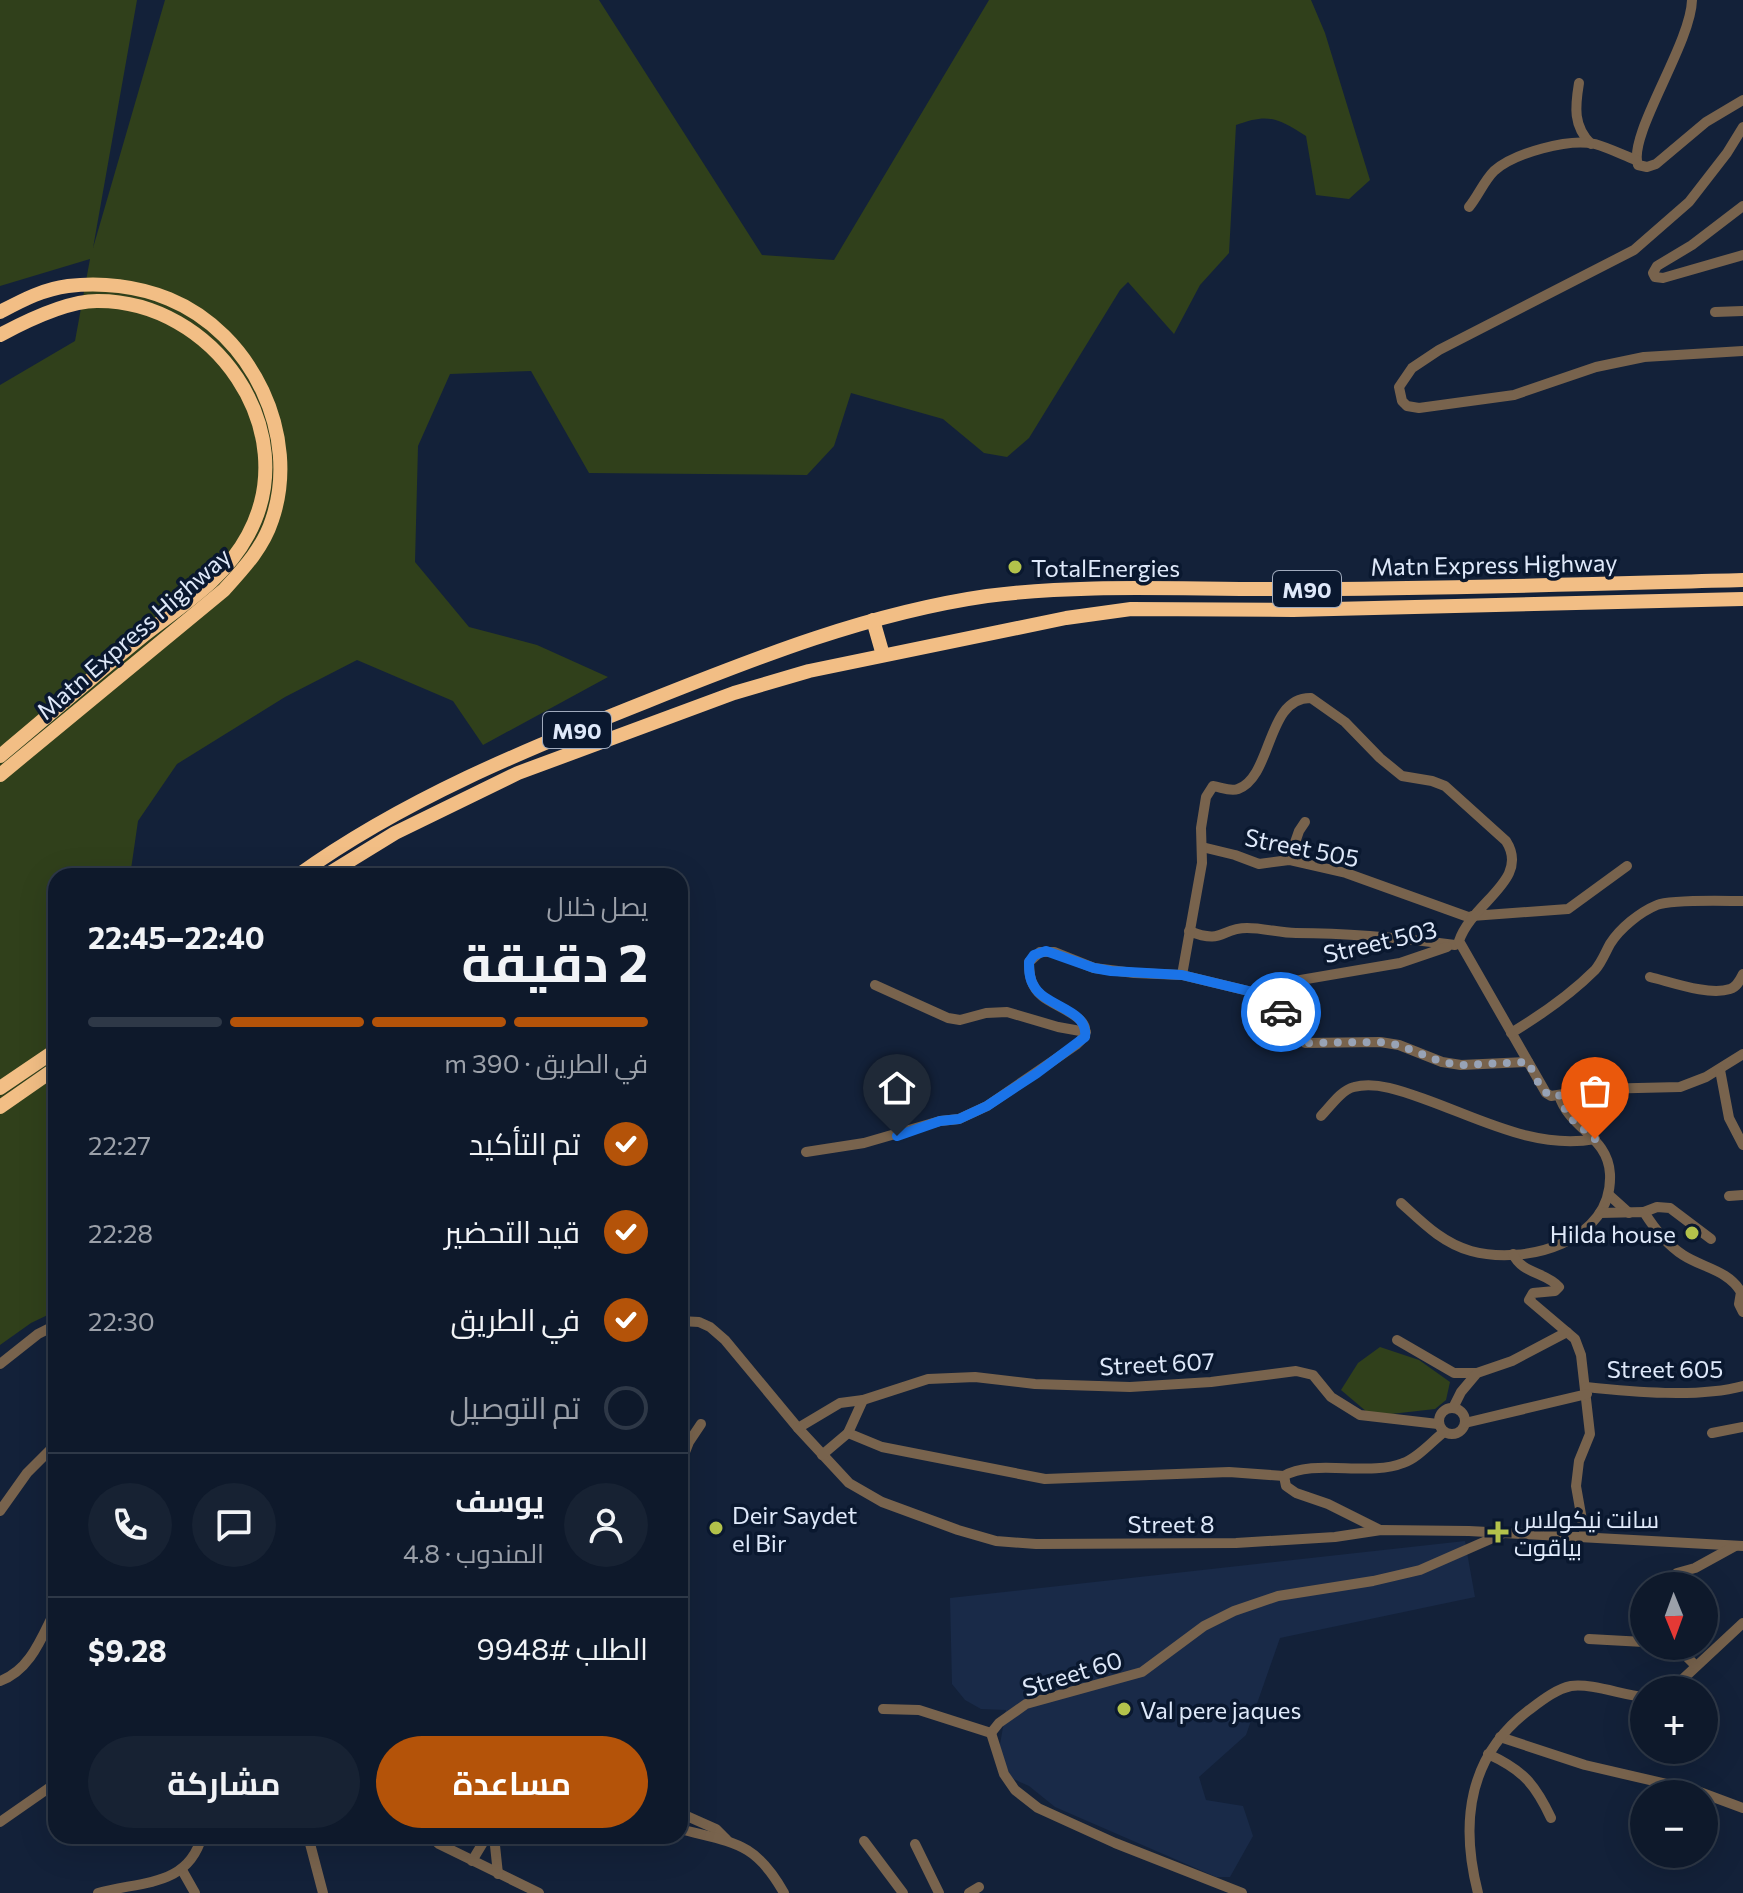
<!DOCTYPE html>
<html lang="ar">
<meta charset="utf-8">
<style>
body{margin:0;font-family:Commissioner,Cairo,sans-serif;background:#172233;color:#f1f3f6;direction:rtl;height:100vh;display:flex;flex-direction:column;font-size:30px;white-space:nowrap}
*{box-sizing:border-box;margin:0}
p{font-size:26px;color:#9ba0a9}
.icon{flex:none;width:44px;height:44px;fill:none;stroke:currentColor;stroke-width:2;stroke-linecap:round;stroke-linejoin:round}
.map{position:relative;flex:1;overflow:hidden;direction:ltr}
.side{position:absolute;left:48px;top:868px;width:640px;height:976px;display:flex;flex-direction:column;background:#0e192b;border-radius:24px;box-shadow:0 8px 32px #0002,0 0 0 2px #2e3847;direction:rtl}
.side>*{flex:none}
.needle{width:52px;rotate:179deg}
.fabs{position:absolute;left:1630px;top:1572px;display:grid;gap:16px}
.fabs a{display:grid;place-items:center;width:88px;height:88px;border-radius:50%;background:#0e192b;box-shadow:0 8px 32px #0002,0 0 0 2px #2e3847;font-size:40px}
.pin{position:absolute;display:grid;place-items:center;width:68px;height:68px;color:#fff;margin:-82px -34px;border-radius:50% 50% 50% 0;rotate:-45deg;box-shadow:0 0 8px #0007}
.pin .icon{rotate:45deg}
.courier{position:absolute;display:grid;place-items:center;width:80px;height:80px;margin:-40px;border:6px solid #1a73e8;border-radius:50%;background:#fff;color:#222;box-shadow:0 2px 10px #0007}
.head em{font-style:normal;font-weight:700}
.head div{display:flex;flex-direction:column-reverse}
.head{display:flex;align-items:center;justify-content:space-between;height:136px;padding:0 40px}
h1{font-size:52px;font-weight:700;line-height:60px}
.bar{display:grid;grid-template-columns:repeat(4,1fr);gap:12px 8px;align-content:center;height:96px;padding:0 40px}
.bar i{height:10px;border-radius:6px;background:#2e3847}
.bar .current{background:#b45309}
.bar p{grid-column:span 4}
.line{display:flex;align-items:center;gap:20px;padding:0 40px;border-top:2px solid #2e3847}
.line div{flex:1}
.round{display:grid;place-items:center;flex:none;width:84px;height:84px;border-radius:42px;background:#172233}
ol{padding:0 40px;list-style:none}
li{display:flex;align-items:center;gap:24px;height:88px}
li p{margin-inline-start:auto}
li .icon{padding:8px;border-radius:50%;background:#b45309;color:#fff;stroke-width:4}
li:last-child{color:#9ba0a9}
li i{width:44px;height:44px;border:4px solid #2e3847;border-radius:50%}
.button{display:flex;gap:16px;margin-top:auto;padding:16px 40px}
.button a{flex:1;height:92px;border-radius:48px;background:#b45309;color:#fff;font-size:32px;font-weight:700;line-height:92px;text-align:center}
.button a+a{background:#172233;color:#f1f3f6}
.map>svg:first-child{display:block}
</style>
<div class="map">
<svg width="1743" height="1893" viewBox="0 0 1743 1893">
<rect width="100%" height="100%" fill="#132139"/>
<!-- built -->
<polygon fill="#192a48" points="1465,1541 1475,1597 1280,1638 1246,1735 1199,1777 1206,1800 1243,1806 1253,1836 1230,1877 1216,1877 1055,1807 1029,1786 1011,1778 999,1750 1006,1710 981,1709 965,1700 952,1684 950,1598"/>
<!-- green -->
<g fill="#30401b">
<path d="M0,0H137L93,248L165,0H599L762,255L834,260L989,0H1311L1325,33L1370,180L1349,199L1316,195L1306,136C1277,118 1269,113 1236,125L1229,253L1200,285L1174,334L1128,282L1120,290L1029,438L1007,457L984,453L943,419L851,393L834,446L807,475L589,473L531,371L450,374L418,446L415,562L469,627L537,645L608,677L483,745L453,701L357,660L285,697L177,764L138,821L130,876H56V1311L31,1323L0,1345V385L75,341L90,259L0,286Z"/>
<polygon points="1380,1347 1419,1360 1450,1382 1446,1400 1435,1409 1391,1414 1367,1412 1341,1390 1358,1363"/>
</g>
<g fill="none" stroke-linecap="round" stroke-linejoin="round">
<!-- minor -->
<g stroke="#78634d" stroke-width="10">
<path d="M1692,0C1691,44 1627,136 1638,165L1647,167L1656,164L1706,122L1743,100"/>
<path d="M1579,83C1575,107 1573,126 1591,144"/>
<polyline points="1743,127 1727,153 1689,202 1634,250 1439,350 1412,368 1399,387 1402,401 1407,406 1419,408 1514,395 1596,367 1644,357 1743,351"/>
<polyline points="1743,206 1692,245 1657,266 1653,273 1655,277 1663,278 1743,255"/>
<path d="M1469,207C1478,196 1484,181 1494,171C1514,153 1569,138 1595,144C1609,148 1623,155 1636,160"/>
<polyline points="1715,312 1743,311"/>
<polyline points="1202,847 1235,855 1259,864 1289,860 1346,873 1471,918"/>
<polyline points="1289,860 1299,831 1305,822"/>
<polyline points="1472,916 1568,909 1627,866"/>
<path d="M1189,931C1224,945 1220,928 1247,928C1264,928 1280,933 1296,933C1350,933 1402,938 1455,945"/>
<path d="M1182,975L1202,863L1201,828L1206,797L1213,786C1221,787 1230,792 1238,789C1273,776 1266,697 1311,698L1345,722L1380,758L1402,776L1432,781L1445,786L1506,841C1531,880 1472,902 1459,941L1546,1093L1551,1096L1596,1089L1680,1087L1706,1077L1743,1054"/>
<path d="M1650,977C1671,982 1709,996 1730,989C1737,987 1740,980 1743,974"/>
<polyline points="875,985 948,1018 960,1020 986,1013 1007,1012 1058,1027 1086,1032"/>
<polyline points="1265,995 1283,983 1400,963 1447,947"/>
<path d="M1511,1033C1541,1015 1570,995 1595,970C1602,962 1605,953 1610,944C1620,928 1640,912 1657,905C1672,899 1725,901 1743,901"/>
<polyline points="1720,1070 1729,1118 1743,1145"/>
<path d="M1321,1116C1330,1107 1341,1090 1354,1087C1377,1081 1405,1092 1427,1100C1480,1119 1537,1150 1595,1139"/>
<path d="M806,1152L864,1143L940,1121L959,1119L987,1106L1076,1045C1105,1020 1057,1009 1042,996C1031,987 1029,975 1029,962L1040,952H1054L1094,968L1134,973L1182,975L1265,995L1294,1025L1305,1043L1380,1042L1399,1045L1442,1062L1461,1065L1528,1062"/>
<polyline points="1609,1195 1629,1213"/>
<polyline points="1729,1196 1743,1195"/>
<path d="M1401,1203C1422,1222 1442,1243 1471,1251C1525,1266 1613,1242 1610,1174C1608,1136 1569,1129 1559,1095"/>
<polyline points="1644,1212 1657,1207 1670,1208 1711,1239"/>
<path d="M1600,1213L1644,1212C1654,1228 1666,1244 1683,1255C1703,1268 1728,1270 1741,1292L1739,1304L1743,1312"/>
<path d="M1513,1254C1522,1274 1546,1272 1559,1287L1555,1291L1533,1293L1529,1300L1575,1339L1581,1355L1590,1434L1579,1461L1576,1486L1585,1537"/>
<polyline points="680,1321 699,1322 710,1327 725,1340 798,1428 849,1483 882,1502 958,1530 996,1541 1036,1544 1236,1543 1335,1537 1381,1530 1469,1531 1743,1546"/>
<polyline points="1397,1340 1454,1373 1477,1373"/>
<polyline points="0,1364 38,1334 56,1325"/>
<path d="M1586,1387C1632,1392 1699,1398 1743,1386"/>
<circle cx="1452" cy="1421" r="13"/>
<polyline points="1453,1408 1461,1392 1477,1373 1512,1361 1567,1332"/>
<polyline points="1465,1423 1587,1394"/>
<polyline points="798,1428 840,1403 863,1400 928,1379 975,1377 1035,1384 1130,1387 1211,1382 1296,1371 1313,1375 1331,1397 1360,1415 1438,1424"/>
<polyline points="848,1433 882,1447 1045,1479 1229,1472 1284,1476"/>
<polyline points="1712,1433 1743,1427"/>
<polyline points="822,1455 848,1433 863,1400"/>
<polyline points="680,1465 689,1442 701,1424"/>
<polyline points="0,1511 27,1473 56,1444"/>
<path d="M1380,1530L1328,1504L1296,1493L1286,1486L1284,1476C1312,1458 1370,1477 1403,1463C1418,1458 1431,1442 1444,1432"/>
<polyline points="1677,1573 1695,1568 1735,1546"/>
<polyline points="1589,1639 1644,1642"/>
<polyline points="1670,1646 1685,1655 1696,1666"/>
<path d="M0,1681C31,1670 42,1636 56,1609"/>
<polyline points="1671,1690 1743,1623"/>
<polyline points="883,1709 919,1710 991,1733"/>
<polyline points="991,1733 999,1723 1026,1704 1142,1672 1204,1626 1234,1611 1278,1596 1373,1581 1420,1570 1502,1534"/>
<polyline points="991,1733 1004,1774 1015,1790 1038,1808 1115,1843 1242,1893"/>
<polyline points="1500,1737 1585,1765 1697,1791 1743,1808"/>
<path d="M1488,1754C1523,1770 1535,1784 1551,1818"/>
<polyline points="680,1813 716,1829 727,1840"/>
<polyline points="0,1822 56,1783"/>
<path d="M680,1829C733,1843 755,1841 784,1893"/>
<polyline points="308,1836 323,1893"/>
<polyline points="430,1836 439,1844 539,1893"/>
<polyline points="494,1836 498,1874"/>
<polyline points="864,1841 903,1893"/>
<polyline points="915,1844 939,1893"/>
<polyline points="472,1861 487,1836"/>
<polyline points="182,1870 195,1893"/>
<path d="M98,1893C141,1881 188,1887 202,1836"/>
<polyline points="969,1893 979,1887"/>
<path d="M1478,1893C1460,1823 1468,1756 1529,1710C1541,1701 1556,1689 1571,1686C1591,1683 1623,1695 1644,1697"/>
</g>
<!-- highway -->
<g stroke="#f2be85" stroke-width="14">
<path d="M0,312C21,301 43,289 68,286C101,282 138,286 169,299C252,333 301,436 272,520C263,548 243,569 224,590L0,775"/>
<path d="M0,335C26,321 67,301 97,301C213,300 305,430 248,535C224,580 182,605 144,635C95,675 48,716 0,756"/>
<polyline points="873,620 883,655"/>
<path d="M297,876C404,799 527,749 648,701C758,657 869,613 987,596C1087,583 1188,590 1289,589C1441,589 1592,584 1743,580"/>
<polyline points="325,876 395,833 518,773 734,693 809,671 1066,618 1131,609 1293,610 1743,599"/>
<polyline points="0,1088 56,1050"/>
<polyline points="0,1107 56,1068"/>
</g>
</g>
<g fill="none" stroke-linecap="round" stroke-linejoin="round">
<!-- done -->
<polyline stroke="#98a3b6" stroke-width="8" stroke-dasharray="0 14.4" points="1281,1012 1305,1043 1380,1042 1399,1045 1442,1062 1461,1065 1528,1062 1542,1090 1551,1096 1559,1095 1568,1116 1595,1139"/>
<!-- route -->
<path stroke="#1a73e8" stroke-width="10" d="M897,1136L940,1121L959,1119L987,1106L1037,1073L1085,1037C1089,1009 1045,1007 1034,986C1029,979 1029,970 1029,962L1034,955L1046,951L1094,968L1111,971L1182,975L1265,995L1281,1012"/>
</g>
<!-- markers -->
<g fill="#b3c24b" stroke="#0a182f" stroke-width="3">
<circle cx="1015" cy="567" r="8"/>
<circle cx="1692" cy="1233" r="8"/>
<circle cx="716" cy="1528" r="8"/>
<path d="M1494 1520h8v8h8v8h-8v8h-8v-8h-8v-8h8z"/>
<circle cx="1124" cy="1709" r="8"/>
</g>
<g text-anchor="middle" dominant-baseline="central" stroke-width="7" stroke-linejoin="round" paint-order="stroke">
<!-- shield labels -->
<g fill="#0a182f" stroke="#9faabd" stroke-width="2">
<rect x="1273" y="571" width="68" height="36" rx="6"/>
<rect x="543" y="712" width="68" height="36" rx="6"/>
</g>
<g font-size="22" font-weight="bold" fill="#dfe9fa">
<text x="1307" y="589">M90</text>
<text x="577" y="730">M90</text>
</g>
<!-- street labels -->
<g font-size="24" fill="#dfe9fa" stroke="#0a182f">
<text transform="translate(1494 564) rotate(-1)">Matn Express Highway</text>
<text transform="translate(133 633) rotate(-41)">Matn Express Highway</text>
<text transform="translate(1302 847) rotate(11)">Street 505</text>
<text transform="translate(1380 941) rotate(-13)">Street 503</text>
<text transform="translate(1157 1363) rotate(-3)">Street 607</text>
<text x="1665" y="1368">Street 605</text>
<text x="1171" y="1523">Street 8</text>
<text transform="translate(1072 1673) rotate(-17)">Street 60</text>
</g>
<!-- poi labels -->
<g font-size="24" fill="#dfe9fa" stroke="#0a182f" text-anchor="start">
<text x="1031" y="567">TotalEnergies</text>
<text x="1676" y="1233" text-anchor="end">Hilda house</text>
<text x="732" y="1514">Deir Saydet<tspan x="732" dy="28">el Bir</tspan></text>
<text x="1514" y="1518">سانت نيكولاس<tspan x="1514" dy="28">بياقوت</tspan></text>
<text x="1140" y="1709">Val pere jaques</text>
</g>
</g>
</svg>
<div class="fabs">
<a><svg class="needle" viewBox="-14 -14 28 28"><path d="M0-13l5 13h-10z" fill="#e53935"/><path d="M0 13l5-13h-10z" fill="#9ba0a9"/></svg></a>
<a>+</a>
<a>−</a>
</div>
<div class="pin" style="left:1595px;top:1139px;background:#ea580c"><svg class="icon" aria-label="bag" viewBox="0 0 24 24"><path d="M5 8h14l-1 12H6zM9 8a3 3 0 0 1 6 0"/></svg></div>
<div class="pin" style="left:897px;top:1136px;background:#1f2937"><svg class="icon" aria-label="home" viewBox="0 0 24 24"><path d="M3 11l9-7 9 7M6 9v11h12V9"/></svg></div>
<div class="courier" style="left:1281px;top:1012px"><svg class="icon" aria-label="car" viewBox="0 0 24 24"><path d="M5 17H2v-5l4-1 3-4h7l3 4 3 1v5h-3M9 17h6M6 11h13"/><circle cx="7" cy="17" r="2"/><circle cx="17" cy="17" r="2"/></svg></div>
<section class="side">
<div class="head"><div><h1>2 دقيقة</h1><p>يصل خلال</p></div><em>22:40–22:45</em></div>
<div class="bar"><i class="current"></i><i class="current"></i><i class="current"></i><i></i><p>في الطريق · 390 m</p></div>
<ol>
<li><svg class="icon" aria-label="check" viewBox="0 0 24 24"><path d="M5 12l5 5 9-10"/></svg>تم التأكيد<p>22:27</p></li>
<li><svg class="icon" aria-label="check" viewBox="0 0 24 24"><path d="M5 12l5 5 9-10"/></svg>قيد التحضير<p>22:28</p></li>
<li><svg class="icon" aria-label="check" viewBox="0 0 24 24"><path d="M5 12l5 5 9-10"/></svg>في الطريق<p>22:30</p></li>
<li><i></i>تم التوصيل</li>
</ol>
<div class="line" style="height:144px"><a class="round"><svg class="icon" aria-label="person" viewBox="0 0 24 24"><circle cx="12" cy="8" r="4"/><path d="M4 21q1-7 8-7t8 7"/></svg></a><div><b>يوسف</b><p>المندوب · 4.8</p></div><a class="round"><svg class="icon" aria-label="chat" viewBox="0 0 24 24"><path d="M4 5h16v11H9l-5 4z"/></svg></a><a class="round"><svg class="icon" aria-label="phone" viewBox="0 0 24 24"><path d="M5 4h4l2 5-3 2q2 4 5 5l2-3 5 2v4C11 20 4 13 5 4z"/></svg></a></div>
<div class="line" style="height:104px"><div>الطلب #9948</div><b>$9.28</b></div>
<div class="button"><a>مساعدة</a><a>مشاركة</a></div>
</section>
</div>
